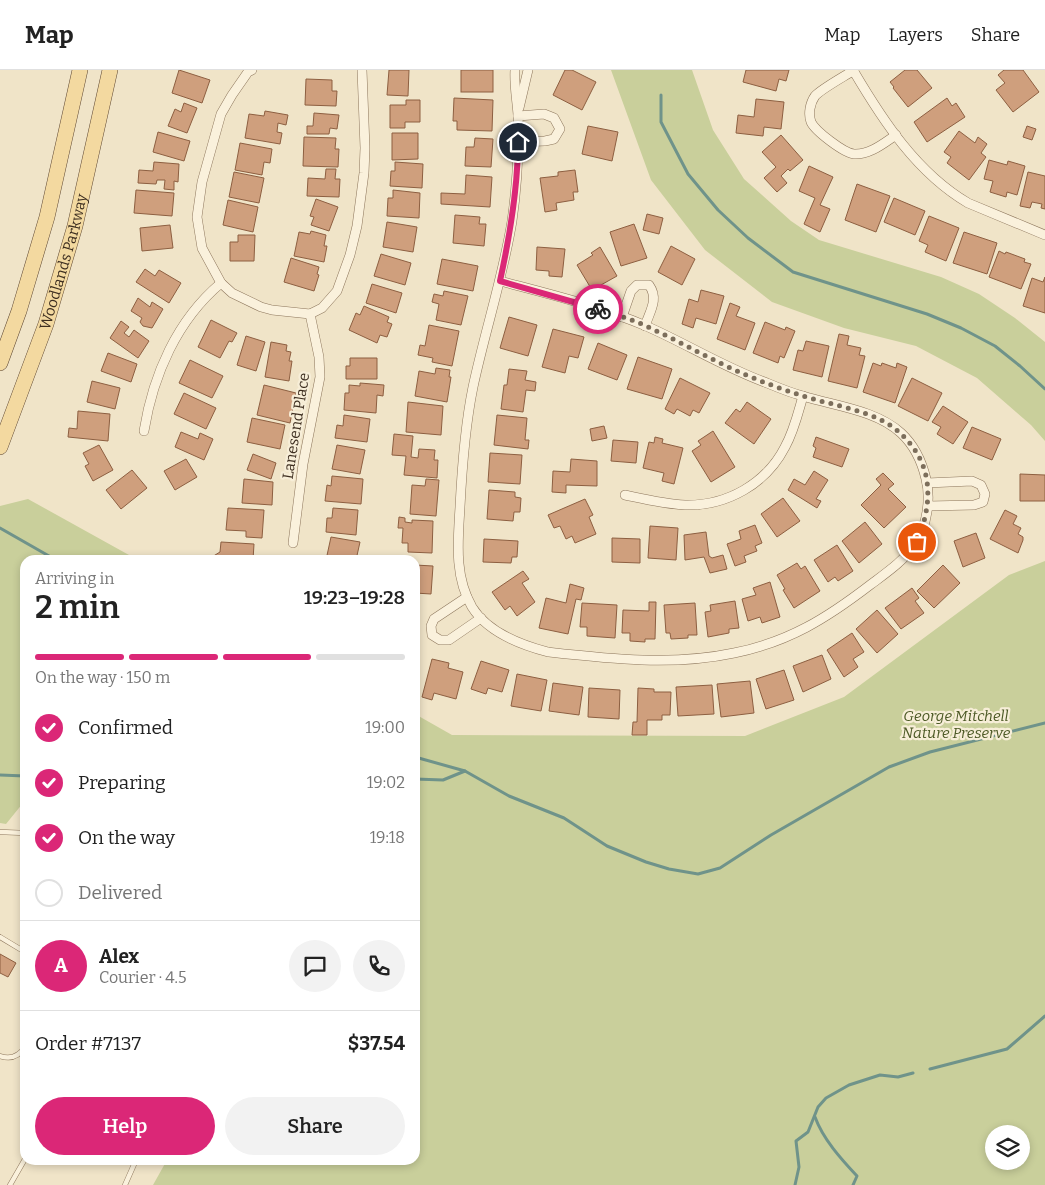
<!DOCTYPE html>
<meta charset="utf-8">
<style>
body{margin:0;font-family:Bitter,serif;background:#f2f2f2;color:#222;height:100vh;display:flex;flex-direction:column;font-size:19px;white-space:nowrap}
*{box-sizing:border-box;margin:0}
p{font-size:16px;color:#767676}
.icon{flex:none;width:28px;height:28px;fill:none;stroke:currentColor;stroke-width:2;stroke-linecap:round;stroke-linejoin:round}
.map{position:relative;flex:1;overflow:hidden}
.side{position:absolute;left:20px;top:485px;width:400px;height:610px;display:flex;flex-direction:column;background:#fff;border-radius:15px;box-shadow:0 2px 8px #0003}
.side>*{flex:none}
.fabs{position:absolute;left:985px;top:1055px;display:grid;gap:10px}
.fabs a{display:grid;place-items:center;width:45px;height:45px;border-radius:50%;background:#fff;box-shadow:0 2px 8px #0003;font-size:25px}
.pin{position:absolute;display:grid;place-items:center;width:42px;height:42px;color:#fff;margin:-21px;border:2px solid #fff;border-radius:50%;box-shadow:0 1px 5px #0007}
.courier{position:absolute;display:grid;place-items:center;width:50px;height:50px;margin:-25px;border:4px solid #db2777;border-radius:50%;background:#fff;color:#222;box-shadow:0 1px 6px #0007}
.headline em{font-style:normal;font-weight:600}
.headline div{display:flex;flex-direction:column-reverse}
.headline{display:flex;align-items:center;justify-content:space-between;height:85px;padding:0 15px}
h1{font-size:32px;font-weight:600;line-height:38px}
.bar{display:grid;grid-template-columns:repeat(4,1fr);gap:8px 5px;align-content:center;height:60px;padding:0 15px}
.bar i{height:6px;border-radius:4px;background:#e0e0e0}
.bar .active{background:#db2777}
.bar p{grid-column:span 4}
.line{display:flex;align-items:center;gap:12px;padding:0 15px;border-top:1px solid #e0e0e0}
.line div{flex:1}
.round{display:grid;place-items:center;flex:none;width:52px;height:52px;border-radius:26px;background:#f2f2f2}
ol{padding:0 15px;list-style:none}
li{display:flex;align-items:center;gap:15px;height:55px}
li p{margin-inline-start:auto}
li .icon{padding:5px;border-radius:50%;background:#db2777;color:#fff;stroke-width:4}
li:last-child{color:#767676}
li i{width:28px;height:28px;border:2px solid #e0e0e0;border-radius:50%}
.primary-button{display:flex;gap:10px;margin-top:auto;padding:10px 15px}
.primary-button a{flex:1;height:58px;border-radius:30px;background:#db2777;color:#fff;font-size:20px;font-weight:600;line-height:58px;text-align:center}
.primary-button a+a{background:#f2f2f2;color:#222}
header{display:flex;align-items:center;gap:30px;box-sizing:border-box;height:70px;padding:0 25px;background:#fff;border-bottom:1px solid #e0e0e0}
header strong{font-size:24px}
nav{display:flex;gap:28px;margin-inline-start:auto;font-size:18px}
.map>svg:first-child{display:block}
</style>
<header>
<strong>Map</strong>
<nav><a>Map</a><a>Layers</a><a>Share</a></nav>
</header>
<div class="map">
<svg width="1045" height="1115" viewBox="0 0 1045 1115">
<rect width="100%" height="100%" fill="#f0e4c8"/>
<!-- green -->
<g fill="#c9cf9b" fill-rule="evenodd">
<polygon points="611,0 692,0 713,60 744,109 791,151 819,170 941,207 979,224 1015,248 1045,272 1045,371 1031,355 977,308 916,276 844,258 772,232 705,180 651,110"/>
<polygon points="28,429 138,490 25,490 25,733 23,733 6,754 0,753 0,436"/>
<path d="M1045,491V1115H153L167,1090H415V644L452,665L745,666L844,627L1009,505ZM994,1064H1021V1091H994Z"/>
</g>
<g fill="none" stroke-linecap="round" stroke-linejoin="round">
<!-- stream -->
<g stroke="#6f938a" stroke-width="3">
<polyline points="661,25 661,52 688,104 718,140 748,168 793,202 927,244 961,258 995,276 1020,296 1045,319"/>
<polyline points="0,458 56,490"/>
<polyline points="415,687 465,701 509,726 564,748 607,776 646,792 669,799 698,804 720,798 771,765 889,697 930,682 1045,653"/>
<polyline points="0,705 25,706"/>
<polyline points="415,709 443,710 465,701"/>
<polyline points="930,999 1007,979 1045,946"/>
<path d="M815,1047C823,1069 841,1089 857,1106L853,1115"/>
<polyline points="795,1115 799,1097 796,1071 808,1062 818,1037 826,1028 849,1015 880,1005 898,1007 913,1003"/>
</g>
</g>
<!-- building -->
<g fill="#cf9f7d" stroke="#8d5f41">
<polygon points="179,0 210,10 202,33 172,23"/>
<polygon points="389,0 409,0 408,26 387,25"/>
<rect x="461" y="0" width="32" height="22"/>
<polygon points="565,0 572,0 596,12 582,40 553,25"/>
<polygon points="746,0 789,0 786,11 779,9 776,21 743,12"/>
<polygon points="905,0 917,0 932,18 908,37 893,18 894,17 890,12"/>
<polygon points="1004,0 1023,0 1039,22 1013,42 996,20 1005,13 998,5"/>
<polygon points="306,9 332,10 332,21 337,21 336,36 305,35"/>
<polygon points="454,28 493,30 492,61 457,60 457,51 453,51"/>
<polygon points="947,28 952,36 956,33 965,47 927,72 914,52"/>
<polygon points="756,29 784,32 781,59 764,57 763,66 736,63 738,45 754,47"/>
<polygon points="406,30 420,30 420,52 405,52 405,58 390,58 390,35 406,35"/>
<polygon points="184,33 197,38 187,63 168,56 175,39 181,42"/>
<polygon points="265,41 288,45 286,55 278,53 277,62 282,63 280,74 245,68 249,44 264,46"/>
<polygon points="314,43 339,45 337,59 330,58 329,64 307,64 307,56 313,56"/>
<polygon points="588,56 618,62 612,91 582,84"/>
<polygon points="1027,56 1036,59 1032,70 1023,67"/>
<polygon points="959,61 975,73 978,67 987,74 981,83 986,87 969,110 947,93 951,87 944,82"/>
<polygon points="158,62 190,71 184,91 153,82"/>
<polygon points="392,63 418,63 418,89 392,90"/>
<polygon points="781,65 803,90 790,101 788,99 781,106 787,113 777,122 764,108 776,97 762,82"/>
<polygon points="304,67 336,68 335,79 339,79 338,97 303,96"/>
<polygon points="475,68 493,69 491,97 465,96 466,77 474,77"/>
<polygon points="240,73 272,79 270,93 264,92 262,105 235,100"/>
<polygon points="989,90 1007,95 1008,91 1025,96 1017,125 1007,122 1006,127 990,122 993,111 984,109"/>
<polygon points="154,92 179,94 178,112 174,111 174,120 164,119 165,110 157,110 156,114 138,113 139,100 153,101"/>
<polygon points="395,92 423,94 422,118 390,116 391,101 395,101"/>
<polygon points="809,96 833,107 820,135 830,139 820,162 804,154 815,128 799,121"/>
<polygon points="326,99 336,99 335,109 340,109 339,127 307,126 308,108 325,109"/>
<polygon points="575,100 578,122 573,122 574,130 556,133 557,140 545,142 540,108 558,106 558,102"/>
<polygon points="234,102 264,108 259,133 229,127"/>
<polygon points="1028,102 1045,106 1045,139 1041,138 1042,134 1032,132 1030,138 1020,136"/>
<polygon points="466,105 492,107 490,137 441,134 441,123 465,124"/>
<polygon points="857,114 890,126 876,162 845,150"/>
<polygon points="136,120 174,123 172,146 134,143"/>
<polygon points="393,120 420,123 419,148 387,146 388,128 393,128"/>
<polygon points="894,128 925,141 915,165 884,152"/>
<polygon points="316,129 338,137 329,161 311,155 314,147 310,146"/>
<polygon points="228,130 258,137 253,162 223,155"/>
<polygon points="647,144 663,148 659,164 643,160"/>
<polygon points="455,145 480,147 479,154 486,154 484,176 453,173"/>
<polygon points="929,146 959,158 946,191 925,182 928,175 919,171"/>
<polygon points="387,152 417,157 413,182 383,177"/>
<polygon points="634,154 647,188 621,196 610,162"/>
<polygon points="170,155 173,178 142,181 140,158"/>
<polygon points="311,161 326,165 324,176 327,176 324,192 294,186 299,162 310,164"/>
<polygon points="964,162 997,173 987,204 953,193"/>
<polygon points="238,165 255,165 254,191 230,191 230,172 238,172"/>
<polygon points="671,176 695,189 682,215 658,202"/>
<polygon points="537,177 565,179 562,207 549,206 549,201 536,200"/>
<polygon points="600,177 617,206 592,220 577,195 593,185 591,183"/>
<polygon points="999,181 1005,184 1006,182 1025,189 1024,192 1031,194 1021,219 989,207"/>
<polygon points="381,184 411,193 405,215 374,206"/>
<polygon points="291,188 319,197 317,204 319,205 314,221 284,212"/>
<polygon points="442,189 478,196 473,221 437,214"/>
<polygon points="145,199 155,206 159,200 181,213 169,233 136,212"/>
<polygon points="1045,207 1045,243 1023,236 1032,208 1043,212"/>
<polygon points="372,214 402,223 396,243 366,233"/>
<polygon points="701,220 724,226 716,254 696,248 693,258 682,254 689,229 698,232"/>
<polygon points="444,221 468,226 461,255 436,250 439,234 432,232 434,224 443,226"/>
<polygon points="138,228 150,237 152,232 163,239 152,258 143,256 140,252 142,248 131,241"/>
<polygon points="730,233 740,237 736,246 755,253 745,280 717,269"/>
<polygon points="364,236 389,247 387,252 392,254 387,267 380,265 377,273 349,260 356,243 360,245"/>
<polygon points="509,247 537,255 528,286 500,278"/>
<polygon points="211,250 237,263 232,272 229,271 220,288 198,277"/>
<polygon points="121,251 129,257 124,263 129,267 134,260 149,271 138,288 110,268"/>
<polygon points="765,252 785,260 786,257 795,261 784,288 780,286 778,293 753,283"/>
<polygon points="429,255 459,261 452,296 432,292 433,288 418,285 420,275 425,276"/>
<polygon points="553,259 584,267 578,288 569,286 565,303 542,297"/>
<polygon points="839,264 849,266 847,275 861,278 859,285 865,286 857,318 828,311"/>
<polygon points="246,266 265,272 256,301 237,295"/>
<polygon points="806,271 829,276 822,307 793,300 798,280 803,281"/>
<polygon points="271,272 287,275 286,281 291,282 289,291 292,291 289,311 265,307"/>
<polygon points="598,273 627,285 617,310 588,299"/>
<polygon points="108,283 137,294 131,312 101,301"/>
<polygon points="638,287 672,299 662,329 627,319"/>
<polygon points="350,288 377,288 377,309 346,309 346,296 350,296"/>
<polygon points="190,290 223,306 212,328 179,313"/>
<polygon points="873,293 881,296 882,293 896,298 897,293 907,297 895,333 863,322"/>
<polygon points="436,298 450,300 449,307 451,307 447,332 415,326 419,301 435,304"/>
<polygon points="509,299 527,301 525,310 536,312 535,321 526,320 523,342 501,339 504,315 507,315"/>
<polygon points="680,308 710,323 699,343 693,340 690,346 677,339 674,344 665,339"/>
<polygon points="912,308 942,323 928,351 898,336"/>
<polygon points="92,311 120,318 115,339 87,332"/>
<polygon points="360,313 384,315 383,326 377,325 376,343 344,340 345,323 349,323 349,315 360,316"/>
<polygon points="264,315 296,323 290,353 257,345"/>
<polygon points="184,323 216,338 206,359 174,344"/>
<polygon points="408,332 443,336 441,365 406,362"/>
<polygon points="747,332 771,349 754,374 725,353 736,339 740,342"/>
<polygon points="943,336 968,352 953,374 937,364 941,357 932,352"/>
<polygon points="78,341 110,344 108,371 68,367 69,358 77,359"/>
<polygon points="344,345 370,349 367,372 335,368 337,355 343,356"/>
<polygon points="497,345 527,348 525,370 529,370 528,379 494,375"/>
<polygon points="252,348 285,355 280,379 247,372"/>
<polygon points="604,356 607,368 592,371 590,359"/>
<polygon points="972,357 1001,369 992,390 963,378"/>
<polygon points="713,361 735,397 711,412 692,381 701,375 698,371"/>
<polygon points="181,362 198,369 200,363 213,369 204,390 175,377"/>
<polygon points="394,364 413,366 411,387 418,388 419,379 435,380 434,390 438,390 437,408 404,405 406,386 392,385"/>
<polygon points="655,367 663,369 662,373 683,378 674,414 662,411 664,403 643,398 649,372 654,373"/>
<polygon points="816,367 849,379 842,397 813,387 816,378 813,376"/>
<polygon points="613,370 638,372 636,393 611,391"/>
<polygon points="99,375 113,400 93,411 85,396 89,394 83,383"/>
<polygon points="337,375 365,380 360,404 332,399"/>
<polygon points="490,383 522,385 520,414 488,412"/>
<polygon points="253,384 276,393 271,409 247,400"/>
<polygon points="186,389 197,407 175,420 164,401"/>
<polygon points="571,389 597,391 597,416 566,415 566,423 552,422 553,401 570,402"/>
<polygon points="132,400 147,418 121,439 106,420"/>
<polygon points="814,401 828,410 816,429 821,431 817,438 788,420 794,409 805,415"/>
<polygon points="883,403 894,414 888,419 906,437 884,458 861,435 881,415 876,409"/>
<polygon points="1020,404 1045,405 1045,431 1020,431"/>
<polygon points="332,406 363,409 361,434 325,431 327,415 331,416"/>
<polygon points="244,409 273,412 272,435 242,433"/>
<polygon points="426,409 439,410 436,446 410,444 412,415 425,416"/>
<polygon points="489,420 515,422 515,427 521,428 520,442 514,442 513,451 487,449"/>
<polygon points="783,428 800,451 777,467 761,444"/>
<polygon points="585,429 593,445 589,447 596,464 575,473 572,466 566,469 560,456 554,458 548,445"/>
<polygon points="228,438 264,440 262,468 246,467 246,461 226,460"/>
<polygon points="333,438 358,440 356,465 326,462 327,448 332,448"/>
<polygon points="1005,440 1017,446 1013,454 1021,458 1018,464 1023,467 1023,470 1018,483 990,469"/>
<polygon points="399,447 405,448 405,452 412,453 412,450 433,451 432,483 408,482 408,473 402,473 403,458 398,458"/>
<polygon points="865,452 882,474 859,493 842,471"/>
<polygon points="755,455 762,473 755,476 757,481 744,486 746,492 735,496 727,474 741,469 739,461"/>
<polygon points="650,456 678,458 676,490 648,488"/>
<polygon points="706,462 709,486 712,488 723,485 727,499 710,503 704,487 685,490 684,465"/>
<polygon points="976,463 985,488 963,497 954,471"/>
<polygon points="331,467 360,472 356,490 326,490"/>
<polygon points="612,468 640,469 640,493 612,492"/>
<polygon points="484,469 518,471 517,487 512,487 511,493 483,492"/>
<polygon points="221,472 254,474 253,490 207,490 220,482"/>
<polygon points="837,475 853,501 838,511 835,507 828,512 814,490"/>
<polygon points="797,493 801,499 805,496 820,521 794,538 783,520 785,519 777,505"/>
<polygon points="415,495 433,496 431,524 415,523"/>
<polygon points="943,495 960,513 934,538 917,521"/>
<polygon points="523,501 529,509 522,513 535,532 517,546 510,536 505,540 492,522"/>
<polygon points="770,512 780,547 762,553 760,547 748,551 742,529 756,525 753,518"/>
<polygon points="570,514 584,518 581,530 576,529 568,564 539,558 546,528 566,533"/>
<polygon points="912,518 919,528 915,531 924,543 901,559 885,538"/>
<polygon points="735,531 739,558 729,559 729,563 708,567 705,542 711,541 710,535"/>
<polygon points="649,532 656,532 655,569 645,569 645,572 630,571 630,563 622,563 623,540 649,541"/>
<polygon points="582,533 617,535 615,568 587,566 587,557 580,557"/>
<polygon points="695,533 697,565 688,565 688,568 671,569 670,563 666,563 664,535"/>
<polygon points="877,540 898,564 877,583 856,559"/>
<polygon points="852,563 864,582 853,589 858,597 844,607 827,580"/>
<polygon points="822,585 831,609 803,622 793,596"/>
<polygon points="432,589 449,593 448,598 463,602 456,629 434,623 432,630 422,627"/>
<polygon points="481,591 509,600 502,622 488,618 486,624 471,619"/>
<polygon points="784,600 794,630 766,639 756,609"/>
<polygon points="517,604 547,610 541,641 511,636"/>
<polygon points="750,611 754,643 721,647 717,614"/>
<polygon points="553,613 583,617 579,645 549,641"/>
<polygon points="712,615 714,644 678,646 676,617"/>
<polygon points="589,618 620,620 619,649 588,647"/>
<polygon points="638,618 654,619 654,622 671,622 670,645 662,645 662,650 647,650 647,665 632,665 633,652 637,652"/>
<polygon points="0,884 16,893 8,907 0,903"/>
</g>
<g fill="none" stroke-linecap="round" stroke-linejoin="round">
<defs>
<g id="service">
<polyline points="0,762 25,763"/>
<polyline points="0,867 25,882"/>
<path d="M0,986C11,990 19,986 25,977"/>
<polyline points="10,1115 25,1089"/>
<polyline points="125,1115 136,1090"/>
</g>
<g id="minor">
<polyline points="252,0 248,2 232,25 221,44 202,112 197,147 202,178 221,213 232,223 261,237 272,240 310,244 322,238 337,221 350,185 357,156 364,103 365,78 362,0"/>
<path d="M853,0C883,51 917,103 968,133L1045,165"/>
<path d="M854,0C845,6 821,19 815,26C810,33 808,44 811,52C815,61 844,83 854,84C870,85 884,73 896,65"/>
<polyline points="519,38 528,0"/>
<polyline points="518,46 544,44 554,48 560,59 554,69 545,71 518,72"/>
<path d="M500,211C549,224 599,236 646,256C687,274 725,298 767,313C779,318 791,323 803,326C835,336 876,340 901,363C914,375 922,392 926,409C931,429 927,455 916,473C904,491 886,503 870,515C827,548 789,572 734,583C673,596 611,589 548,582C521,575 488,563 472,537C454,506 458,471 460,437C462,397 465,356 473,317C485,261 503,207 512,151C517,116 519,80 518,45C517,30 514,15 515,0"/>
<path d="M622,247L631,221L637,215H649C659,229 650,241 645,256"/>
<path d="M144,361C153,305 177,250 221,213"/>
<polyline points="927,413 972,411 981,415 985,424 983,432 974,435 928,436"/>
<path d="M625,425C644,429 665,434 685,435C727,436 766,414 785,377C794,361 798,343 803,326"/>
<polyline points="293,473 303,394 320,307 319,287 310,244"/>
<polyline points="467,527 434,549 431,556 432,565 440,570 449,570 481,548"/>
</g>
<g id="primary">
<polyline points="0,293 19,241 47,147 80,0"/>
<path id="s1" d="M0,377L46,254L75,156L110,0"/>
</g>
</defs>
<!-- service casing -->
<use href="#service" stroke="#8d765c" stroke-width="5.5"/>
<!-- minor casing -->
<use href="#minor" stroke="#8d765c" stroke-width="10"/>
<!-- primary casing -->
<use href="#primary" stroke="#5b4430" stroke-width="16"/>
<!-- service -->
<use href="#service" stroke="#faf1dc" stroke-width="4.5"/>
<!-- minor -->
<use href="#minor" stroke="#faf1dc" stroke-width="9"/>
<!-- primary -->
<use href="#primary" stroke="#f3d9a0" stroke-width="15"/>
</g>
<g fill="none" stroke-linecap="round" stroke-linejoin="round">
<!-- done -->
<path stroke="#7c6e5b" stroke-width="5" stroke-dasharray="0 9" d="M598,239C614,244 632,249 648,257C681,272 713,291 746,305C765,313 784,320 803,326C834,336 878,341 901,364C934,394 933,433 917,472"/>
<!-- route -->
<path stroke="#db2777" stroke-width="6" d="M518,72C518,119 510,165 500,211L598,239"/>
</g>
<g text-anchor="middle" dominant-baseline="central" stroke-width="4.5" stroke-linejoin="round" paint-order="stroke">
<!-- street labels -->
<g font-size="15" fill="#3d2e20" stroke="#f7eed8">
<text stroke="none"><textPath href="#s1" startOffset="196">Woodlands Parkway</textPath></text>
<text transform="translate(296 356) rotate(-81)">Lanesend Place</text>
</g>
<!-- park labels -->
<g font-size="15" font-style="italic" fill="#4d5a26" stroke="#f7eed8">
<text x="956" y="646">George Mitchell<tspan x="956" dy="17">Nature Preserve</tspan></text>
</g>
</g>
</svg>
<div class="fabs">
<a><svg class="icon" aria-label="layers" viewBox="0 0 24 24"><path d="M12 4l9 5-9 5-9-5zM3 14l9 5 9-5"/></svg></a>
</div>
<div class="pin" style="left:917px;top:472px;background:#ea580c"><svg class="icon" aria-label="bag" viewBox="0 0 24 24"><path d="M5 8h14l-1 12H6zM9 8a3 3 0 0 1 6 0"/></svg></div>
<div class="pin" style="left:518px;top:72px;background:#1f2937"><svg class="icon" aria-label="home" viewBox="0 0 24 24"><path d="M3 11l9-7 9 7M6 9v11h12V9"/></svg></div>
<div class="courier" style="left:598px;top:239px"><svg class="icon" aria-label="bike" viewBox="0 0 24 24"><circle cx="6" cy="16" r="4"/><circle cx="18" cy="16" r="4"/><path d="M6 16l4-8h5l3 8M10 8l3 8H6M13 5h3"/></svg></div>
<section class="side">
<div class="headline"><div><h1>2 min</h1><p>Arriving in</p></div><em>19:23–19:28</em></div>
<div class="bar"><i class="active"></i><i class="active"></i><i class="active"></i><i></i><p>On the way · 150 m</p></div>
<ol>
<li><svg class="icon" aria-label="check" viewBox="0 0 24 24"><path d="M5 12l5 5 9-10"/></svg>Confirmed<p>19:00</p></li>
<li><svg class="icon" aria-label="check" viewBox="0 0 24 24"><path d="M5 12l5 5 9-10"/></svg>Preparing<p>19:02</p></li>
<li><svg class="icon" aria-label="check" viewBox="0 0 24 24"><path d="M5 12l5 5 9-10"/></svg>On the way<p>19:18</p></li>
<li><i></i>Delivered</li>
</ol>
<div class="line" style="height:90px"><b class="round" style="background:#db2777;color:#fff">A</b><div><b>Alex</b><p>Courier · 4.5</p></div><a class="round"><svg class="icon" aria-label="chat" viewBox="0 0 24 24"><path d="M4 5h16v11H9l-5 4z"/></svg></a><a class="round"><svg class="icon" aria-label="phone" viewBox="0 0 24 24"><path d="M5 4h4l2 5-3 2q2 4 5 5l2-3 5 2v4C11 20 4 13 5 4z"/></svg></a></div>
<div class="line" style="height:65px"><div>Order #7137</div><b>$37.54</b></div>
<div class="primary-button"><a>Help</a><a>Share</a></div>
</section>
</div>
